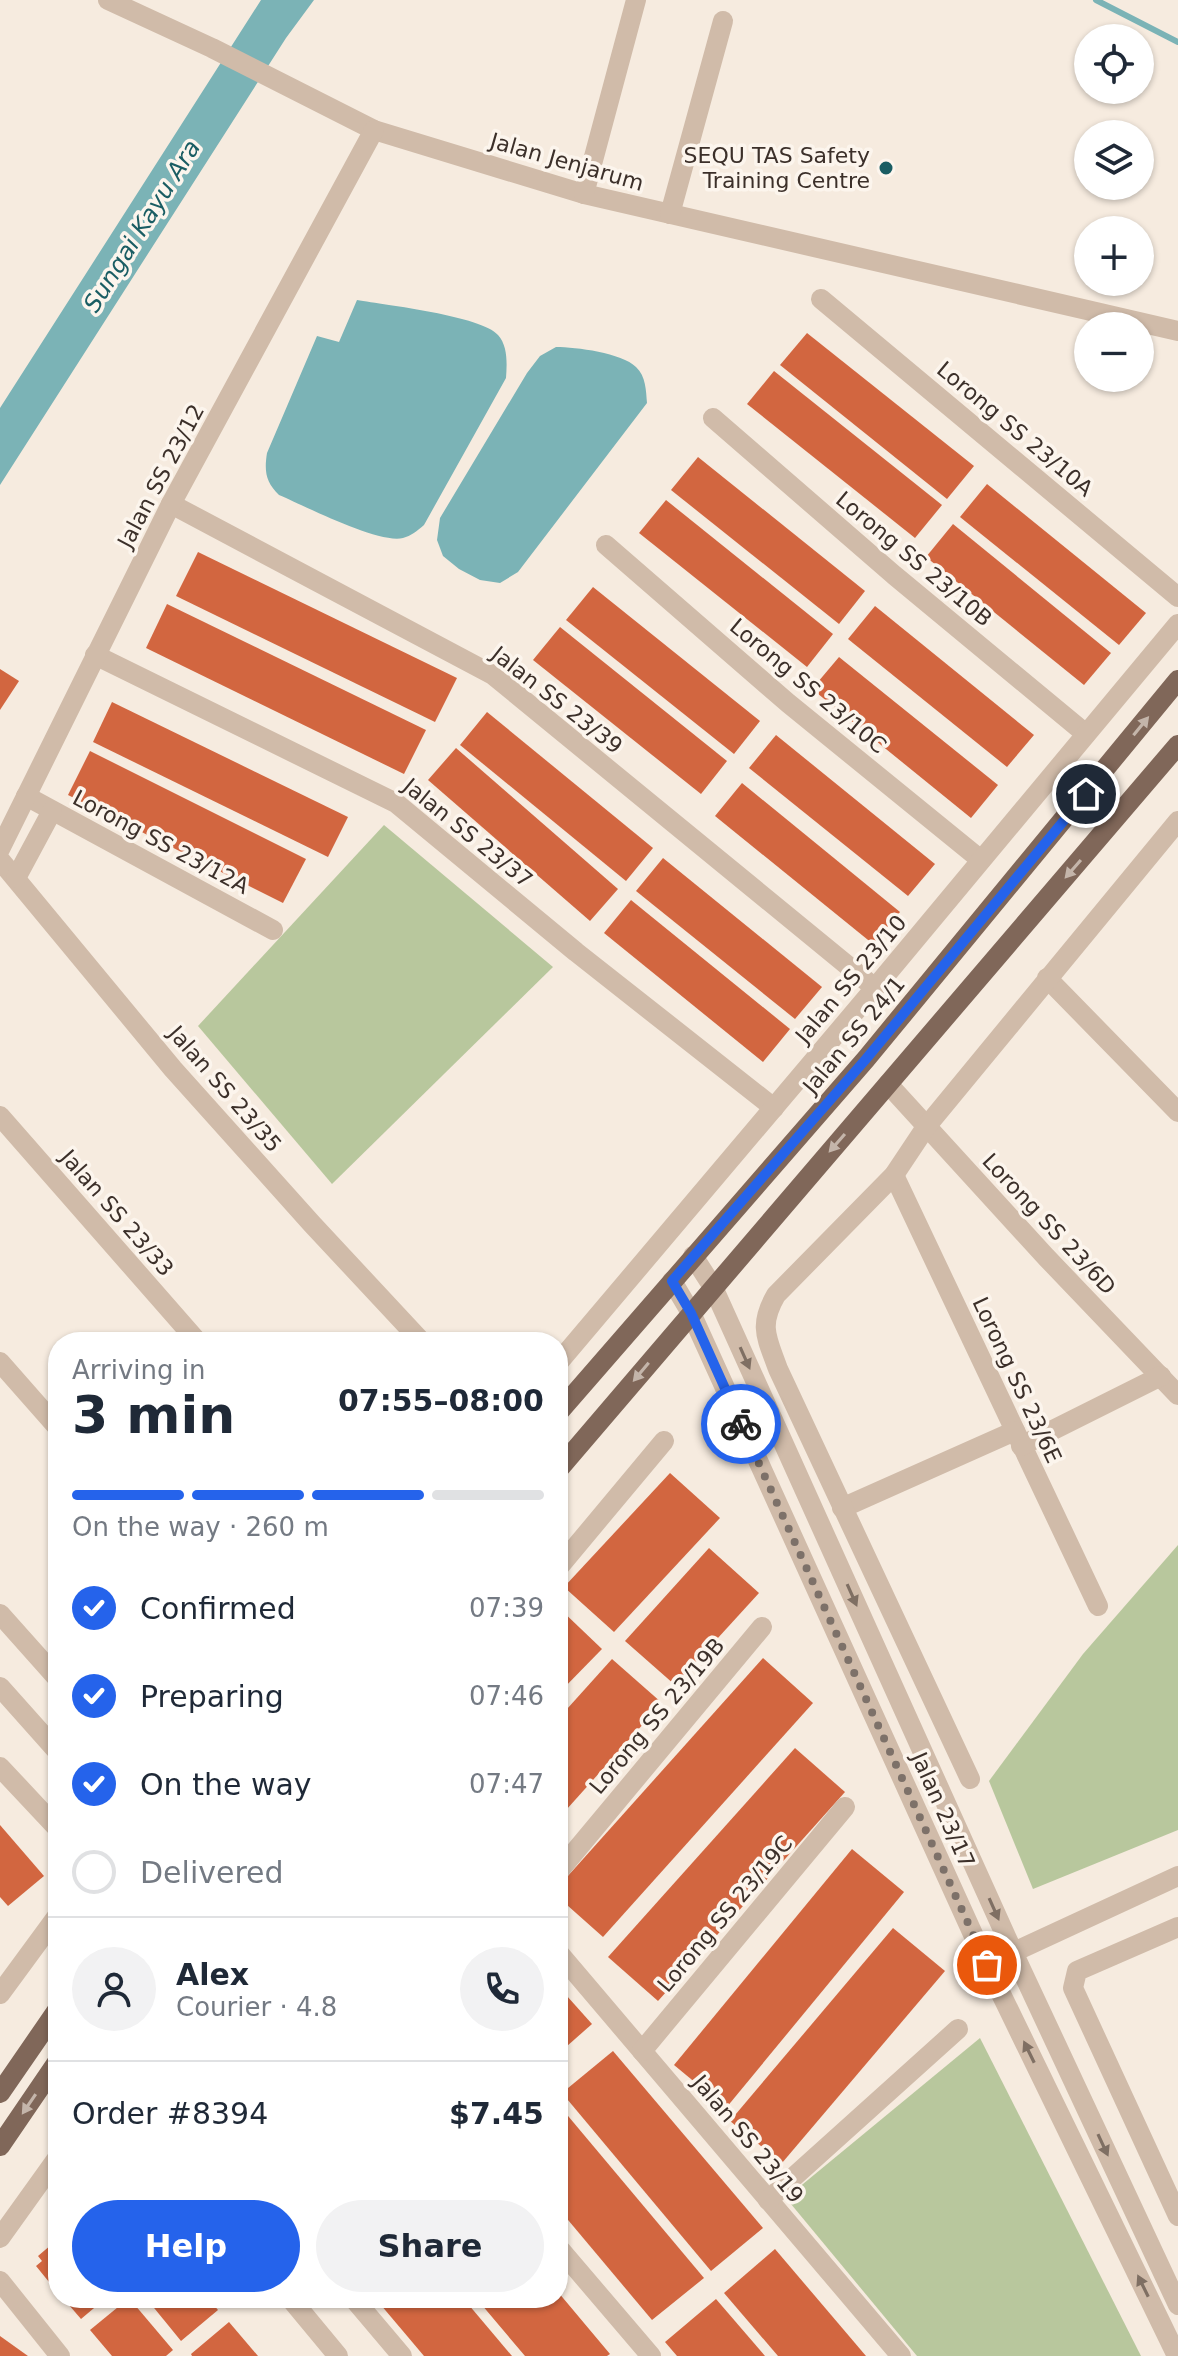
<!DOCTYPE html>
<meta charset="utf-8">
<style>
body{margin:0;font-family:"DejaVu Sans",sans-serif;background:#f2f2f3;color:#1f2937;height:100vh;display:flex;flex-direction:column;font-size:30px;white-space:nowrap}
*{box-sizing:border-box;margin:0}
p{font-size:26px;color:#747a83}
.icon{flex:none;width:44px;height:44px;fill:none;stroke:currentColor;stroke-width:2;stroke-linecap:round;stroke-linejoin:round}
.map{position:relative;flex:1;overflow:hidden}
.details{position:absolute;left:48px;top:1332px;width:520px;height:976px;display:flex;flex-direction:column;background:#fff;border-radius:32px;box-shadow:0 2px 6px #0004}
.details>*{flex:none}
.tools{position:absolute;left:1074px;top:24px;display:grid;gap:16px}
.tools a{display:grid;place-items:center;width:80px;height:80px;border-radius:50%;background:#fff;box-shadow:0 2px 6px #0004;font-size:40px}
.pin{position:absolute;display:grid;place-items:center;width:68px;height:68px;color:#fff;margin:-34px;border:4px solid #fff;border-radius:50%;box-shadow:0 2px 8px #0007}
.courier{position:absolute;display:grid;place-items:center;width:80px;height:80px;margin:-40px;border:6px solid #2563eb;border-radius:50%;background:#fff;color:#222;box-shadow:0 2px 10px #0007}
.head em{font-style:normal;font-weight:700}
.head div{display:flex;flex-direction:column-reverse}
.head{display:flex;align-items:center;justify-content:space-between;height:136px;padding:0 24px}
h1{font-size:52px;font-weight:700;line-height:60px}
.bar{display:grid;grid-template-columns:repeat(4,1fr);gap:12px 8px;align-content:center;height:96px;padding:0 24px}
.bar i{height:10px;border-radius:6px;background:#e0e1e3}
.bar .active{background:#2563eb}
.bar p{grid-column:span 4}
.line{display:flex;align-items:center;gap:20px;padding:0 24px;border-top:2px solid #e0e1e3}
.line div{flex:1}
.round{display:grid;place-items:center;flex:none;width:84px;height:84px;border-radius:42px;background:#f2f2f3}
ol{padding:0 24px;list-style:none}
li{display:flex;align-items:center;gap:24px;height:88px}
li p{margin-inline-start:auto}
li .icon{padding:8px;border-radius:50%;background:#2563eb;color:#fff;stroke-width:4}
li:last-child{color:#747a83}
li i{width:44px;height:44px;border:4px solid #e0e1e3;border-radius:50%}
.button{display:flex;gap:16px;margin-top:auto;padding:16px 24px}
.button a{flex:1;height:92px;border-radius:48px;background:#2563eb;color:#fff;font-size:32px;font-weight:700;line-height:92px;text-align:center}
.button a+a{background:#f2f2f3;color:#1f2937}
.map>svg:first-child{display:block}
</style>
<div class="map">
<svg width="1178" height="2356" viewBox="0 0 1178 2356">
<rect width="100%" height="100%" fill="#f6ebdf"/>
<!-- green -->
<g fill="#b8c79d">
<polygon points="384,825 553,967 332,1184 198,1026"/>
<polygon points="1178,1545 1178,1830 1033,1889 989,1781 1083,1654"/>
<polygon points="980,2038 1141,2356 917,2356 786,2198"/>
</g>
<!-- water -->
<g fill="#7bb3b6">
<polygon points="261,0 314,0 286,38 0,485 0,408"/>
<path d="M357,300C386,305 482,316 498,335C508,346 507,364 506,378L424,525C417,531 411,536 403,538C378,544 305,506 279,495C266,482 264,472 267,453L317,336L339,342Z"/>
<path d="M556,347C576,347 622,353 636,367C646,376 646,391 647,403L518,572L500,583L480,580L459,569L443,556L437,540L440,518L527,373L540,356Z"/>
</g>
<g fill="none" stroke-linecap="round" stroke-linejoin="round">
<!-- stream -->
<polyline stroke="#7bb3b6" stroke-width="6" points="1096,0 1178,42"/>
</g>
<!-- building -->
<g fill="#d26640">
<polygon points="807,333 974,466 947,499 780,365"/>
<polygon points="774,371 942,505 915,538 747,404"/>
<polygon points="698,457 865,591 839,624 671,490"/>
<polygon points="987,484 1146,613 1119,645 960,517"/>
<polygon points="666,500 833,634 807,667 639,533"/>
<polygon points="953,524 1111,653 1084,685 926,557"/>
<polygon points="198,552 457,678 435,722 176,596"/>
<polygon points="593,587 760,721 734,754 566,620"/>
<polygon points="167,604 426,730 404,774 146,648"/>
<polygon points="875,606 1034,735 1007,767 848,639"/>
<polygon points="560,627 727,761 701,794 533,660"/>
<polygon points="839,657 998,785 971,818 812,689"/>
<polygon points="0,669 19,681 0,710"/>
<polygon points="112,702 348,817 328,857 93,742"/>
<polygon points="487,712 653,848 626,881 460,745"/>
<polygon points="776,735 935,864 908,896 749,768"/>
<polygon points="456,748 618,889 590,921 428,780"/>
<polygon points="90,751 306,859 283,903 68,795"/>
<polygon points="742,783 900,912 873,944 715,816"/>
<polygon points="663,858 822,987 795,1019 636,891"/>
<polygon points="631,900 790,1029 763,1062 604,933"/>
<polygon points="670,1473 720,1518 614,1632 564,1587"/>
<polygon points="709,1548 759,1593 675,1685 625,1641"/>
<polygon points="558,1607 602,1649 558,1694"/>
<polygon points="763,1658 813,1703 603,1937 558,1897 558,1887"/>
<polygon points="612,1659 662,1703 558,1819 558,1719"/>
<polygon points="795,1748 845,1792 658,2001 608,1957"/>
<polygon points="0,1825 44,1876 8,1906 0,1897"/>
<polygon points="852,1849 904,1892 726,2108 674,2065"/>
<polygon points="893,1928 945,1971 782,2163 730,2121"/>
<polygon points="558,1986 592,2024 558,2054"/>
<polygon points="613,2051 763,2228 711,2271 562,2093"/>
<polygon points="558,2104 704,2278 652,2320 558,2208"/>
<polygon points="58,2239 58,2293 36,2266 42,2261 38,2256"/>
<polygon points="775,2249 866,2356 778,2356 724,2293"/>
<polygon points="558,2292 610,2354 607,2356 525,2356 476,2298 558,2298"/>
<polygon points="63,2298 106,2298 81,2319"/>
<polygon points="129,2298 173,2350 166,2356 112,2356 90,2330"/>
<polygon points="146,2298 208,2298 218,2310 181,2341"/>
<polygon points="375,2298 463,2298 512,2356 424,2356"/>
<polygon points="716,2299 765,2356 677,2356 665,2342"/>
<polygon points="229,2322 258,2356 192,2356 191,2354"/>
<polygon points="0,2336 28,2356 0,2356"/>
</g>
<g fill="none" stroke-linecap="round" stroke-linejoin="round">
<!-- minor -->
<g stroke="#d0bba9" stroke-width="20">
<polyline points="108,0 212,48 374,130 584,194 1178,331"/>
<polyline points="584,194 636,0"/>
<polyline points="670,214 723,21"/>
<polyline points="821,299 1178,597"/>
<polyline points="713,418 894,575 1086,734"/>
<polyline points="171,504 493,675 875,988"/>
<polyline points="606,545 788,703 981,860"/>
<polyline points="95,655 396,803 576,952 774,1108"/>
<polyline points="26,796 273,930"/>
<polyline points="0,849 171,504 374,130"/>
<polyline points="0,860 173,1069 312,1224 422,1342"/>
<polyline points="16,878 52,811"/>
<polyline points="1047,978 1178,1112"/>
<polyline points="888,1084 1046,1257 1178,1395"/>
<polyline points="0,1116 198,1342"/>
<polyline points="894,1175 1098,1606"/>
<polyline points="693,1256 713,1287 1013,1952 1178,2305"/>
<polyline points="672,1281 691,1313 987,1965 1177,2356"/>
<polyline points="0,1362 58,1428"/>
<polyline points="558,1363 875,988 1178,624"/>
<polyline points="1021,1446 1161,1376"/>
<polyline points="842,1508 1015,1431"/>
<polyline points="558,1568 664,1441"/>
<polyline points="0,1614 58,1679"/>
<polyline points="0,1687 58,1752"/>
<polyline points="0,1767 58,1829"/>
<path d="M970,1779L778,1369C767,1338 758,1326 776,1295L894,1175L926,1127L1178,821"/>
<polyline points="558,1872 762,1627"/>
<polyline points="1178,1927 1077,1971 1073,1988 1178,2216"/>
<polyline points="558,1952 901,2356"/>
<polyline points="1001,1958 1178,1876"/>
<polyline points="0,1994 58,1915"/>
<polyline points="642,2051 845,1807"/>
<polyline points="768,2200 958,2029"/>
<polyline points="0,2238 58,2157"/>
<polyline points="558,2247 651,2356"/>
<polyline points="0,2281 60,2356"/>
<polyline points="290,2298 338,2356"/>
<polyline points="353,2298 402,2356"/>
</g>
<!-- major -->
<g stroke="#806759" stroke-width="20">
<polyline points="558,1413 866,1059 1178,680"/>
<polyline points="558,1470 1178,745"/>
<polyline points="0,2093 58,2009"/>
<polyline points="0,2146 58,2061"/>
</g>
</g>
<!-- one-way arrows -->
<defs><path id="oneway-solid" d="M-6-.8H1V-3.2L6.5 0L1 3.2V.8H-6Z" transform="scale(2)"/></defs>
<g fill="#c4b5aa">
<use href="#oneway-solid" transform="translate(1141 726) rotate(-51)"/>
<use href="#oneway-solid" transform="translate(1073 869) rotate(131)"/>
<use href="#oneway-solid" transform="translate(837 1143) rotate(131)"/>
<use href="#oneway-solid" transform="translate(641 1372) rotate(130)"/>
<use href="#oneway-solid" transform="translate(29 2104) rotate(124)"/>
</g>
<g fill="#7f6f63">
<use href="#oneway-solid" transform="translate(745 1358) rotate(66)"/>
<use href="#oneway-solid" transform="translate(852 1595) rotate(66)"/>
<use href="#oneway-solid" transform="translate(994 1909) rotate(66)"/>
<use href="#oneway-solid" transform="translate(1029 2052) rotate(-116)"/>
<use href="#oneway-solid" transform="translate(1103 2145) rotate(65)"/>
<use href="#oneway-solid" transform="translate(1143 2286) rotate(-116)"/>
</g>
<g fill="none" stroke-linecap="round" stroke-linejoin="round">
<!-- done -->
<polyline stroke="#7d7169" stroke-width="8" stroke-dasharray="0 14.4" points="741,1424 987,1965"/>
<!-- route -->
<polyline stroke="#2563eb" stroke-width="10" points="741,1424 691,1313 672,1281 866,1059 1086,794"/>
</g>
<!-- markers -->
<circle fill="#1a5d63" stroke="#fcf5ed" stroke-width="3" cx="886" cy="168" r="8"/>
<g text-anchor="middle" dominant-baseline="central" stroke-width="7" stroke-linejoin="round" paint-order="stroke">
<!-- poi labels -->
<g font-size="22" fill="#3c302a" stroke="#fcf5ed" text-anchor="end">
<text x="870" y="155">SEQU TAS Safety<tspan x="870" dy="25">Training Centre</tspan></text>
</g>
<!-- street labels -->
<g font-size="22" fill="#3c302a" stroke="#fcf5ed">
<text transform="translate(567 162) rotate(16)">Jalan Jenjarum</text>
<text transform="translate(1015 429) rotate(40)">Lorong SS 23/10A</text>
<text transform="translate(161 476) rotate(-62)">Jalan SS 23/12</text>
<text transform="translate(914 559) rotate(40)">Lorong SS 23/10B</text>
<text transform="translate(808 686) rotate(40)">Lorong SS 23/10C</text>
<text transform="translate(557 700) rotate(38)">Jalan SS 23/39</text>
<text transform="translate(468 833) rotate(39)">Jalan SS 23/37</text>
<text transform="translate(161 842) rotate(28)">Lorong SS 23/12A</text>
<text transform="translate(851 979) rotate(-50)">Jalan SS 23/10</text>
<text transform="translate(854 1035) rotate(-50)">Jalan SS 24/1</text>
<text transform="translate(225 1089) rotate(49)">Jalan SS 23/35</text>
<text transform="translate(117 1213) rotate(49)">Jalan SS 23/33</text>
<text transform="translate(1049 1224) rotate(47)">Lorong SS 23/6D</text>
<text transform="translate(1017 1380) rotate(65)">Lorong SS 23/6E</text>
<text transform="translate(657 1716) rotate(-50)">Lorong SS 23/19B</text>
<text transform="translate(943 1810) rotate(66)">Jalan 23/17</text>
<text transform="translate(725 1914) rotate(-50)">Lorong SS 23/19C</text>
<text transform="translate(748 2139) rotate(50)">Jalan SS 23/19</text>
</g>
<!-- water labels -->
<g font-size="24" font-style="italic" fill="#1a5d63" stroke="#fcf5ed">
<text transform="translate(142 226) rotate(-58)">Sungai Kayu Ara</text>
</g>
</g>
</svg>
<div class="tools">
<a><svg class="icon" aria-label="locate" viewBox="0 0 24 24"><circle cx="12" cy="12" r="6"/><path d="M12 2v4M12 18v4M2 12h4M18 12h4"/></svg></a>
<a><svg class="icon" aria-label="layers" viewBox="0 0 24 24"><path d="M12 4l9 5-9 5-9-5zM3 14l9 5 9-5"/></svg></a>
<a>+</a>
<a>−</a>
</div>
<div class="pin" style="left:987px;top:1965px;background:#ea580c"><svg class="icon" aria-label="bag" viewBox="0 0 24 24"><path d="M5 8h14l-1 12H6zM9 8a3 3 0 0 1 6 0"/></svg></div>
<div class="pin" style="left:1086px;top:794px;background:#1f2937"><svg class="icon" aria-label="home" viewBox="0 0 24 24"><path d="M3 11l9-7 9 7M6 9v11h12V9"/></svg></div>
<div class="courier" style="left:741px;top:1424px"><svg class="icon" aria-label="bike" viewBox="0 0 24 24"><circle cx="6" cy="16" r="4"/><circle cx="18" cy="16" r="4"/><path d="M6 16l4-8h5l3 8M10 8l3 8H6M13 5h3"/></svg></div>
<section class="details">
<div class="head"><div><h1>3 min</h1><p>Arriving in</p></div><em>07:55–08:00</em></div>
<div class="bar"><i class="active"></i><i class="active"></i><i class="active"></i><i></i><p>On the way · 260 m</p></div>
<ol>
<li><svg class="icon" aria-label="check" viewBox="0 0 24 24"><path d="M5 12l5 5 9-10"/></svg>Confirmed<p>07:39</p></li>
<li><svg class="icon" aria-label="check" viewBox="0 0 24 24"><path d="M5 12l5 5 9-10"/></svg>Preparing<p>07:46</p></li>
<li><svg class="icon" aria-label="check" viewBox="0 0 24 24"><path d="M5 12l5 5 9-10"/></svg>On the way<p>07:47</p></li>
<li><i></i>Delivered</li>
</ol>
<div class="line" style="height:144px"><a class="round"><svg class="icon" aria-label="person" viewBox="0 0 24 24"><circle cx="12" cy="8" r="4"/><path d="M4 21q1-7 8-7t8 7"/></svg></a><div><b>Alex</b><p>Courier · 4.8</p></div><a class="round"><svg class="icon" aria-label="phone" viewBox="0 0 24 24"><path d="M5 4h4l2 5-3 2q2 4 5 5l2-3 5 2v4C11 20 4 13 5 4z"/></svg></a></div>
<div class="line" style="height:104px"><div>Order #8394</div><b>$7.45</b></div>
<div class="button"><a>Help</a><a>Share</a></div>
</section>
</div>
